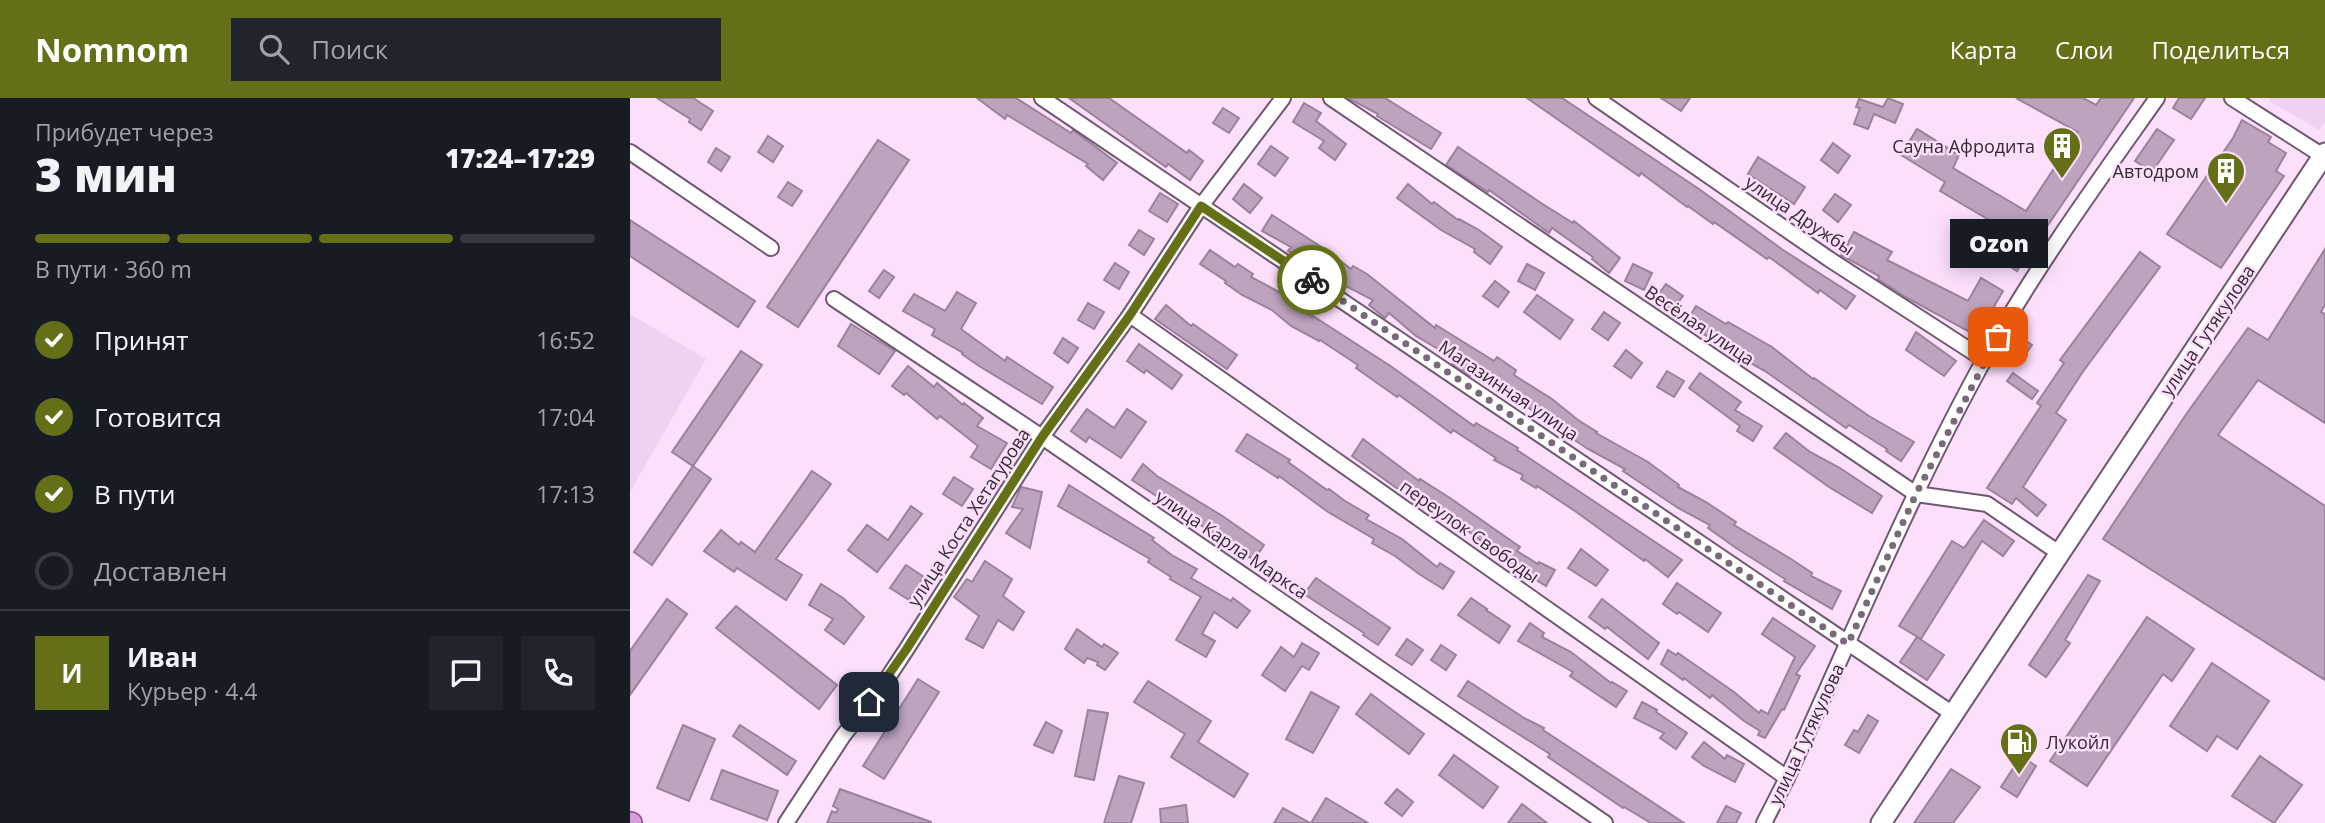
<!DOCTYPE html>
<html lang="ru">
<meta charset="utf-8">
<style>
body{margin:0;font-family:"Open Sans",sans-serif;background:#20242c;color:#f1f3f6;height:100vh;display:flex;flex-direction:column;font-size:26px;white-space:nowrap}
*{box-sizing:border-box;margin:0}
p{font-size:23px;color:#9ea1a6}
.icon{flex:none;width:38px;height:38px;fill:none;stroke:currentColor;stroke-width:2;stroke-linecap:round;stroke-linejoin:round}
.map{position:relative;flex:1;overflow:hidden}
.panel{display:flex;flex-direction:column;background:#171b24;width:630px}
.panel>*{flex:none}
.pin{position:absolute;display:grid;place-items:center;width:60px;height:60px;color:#fff;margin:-30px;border-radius:14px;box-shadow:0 4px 10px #0006}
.courier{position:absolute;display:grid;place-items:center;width:70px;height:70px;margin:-35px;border:5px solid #656f17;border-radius:50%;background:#fff;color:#222;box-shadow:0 2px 9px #0007}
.bubble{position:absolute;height:49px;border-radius:0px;background:#171b24;box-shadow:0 4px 18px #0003;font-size:23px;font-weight:800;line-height:49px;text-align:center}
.head em{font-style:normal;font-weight:800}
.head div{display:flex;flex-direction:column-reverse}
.head{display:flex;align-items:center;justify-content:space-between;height:119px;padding:0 35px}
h1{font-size:46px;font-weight:800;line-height:52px}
.bar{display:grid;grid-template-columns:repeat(4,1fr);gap:10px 7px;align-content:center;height:84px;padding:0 35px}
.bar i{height:9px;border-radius:5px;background:#363941}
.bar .current{background:#656f17}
.bar p{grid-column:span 4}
.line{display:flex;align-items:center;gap:18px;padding:0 35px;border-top:2px solid #363941}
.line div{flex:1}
.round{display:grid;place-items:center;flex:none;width:74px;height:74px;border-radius:0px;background:#20242c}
ol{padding:0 35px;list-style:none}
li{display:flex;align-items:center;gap:21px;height:77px}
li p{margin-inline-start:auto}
li .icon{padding:7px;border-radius:50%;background:#656f17;color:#fff;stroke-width:4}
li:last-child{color:#9ea1a6}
li i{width:38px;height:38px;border:4px solid #363941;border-radius:50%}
header{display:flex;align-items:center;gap:42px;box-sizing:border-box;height:98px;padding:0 35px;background:#656f17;color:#fff}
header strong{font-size:33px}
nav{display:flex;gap:38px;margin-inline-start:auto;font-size:24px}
.search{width:490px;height:63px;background:#20242c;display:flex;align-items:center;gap:18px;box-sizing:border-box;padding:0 24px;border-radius:0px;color:#9ea1a6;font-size:26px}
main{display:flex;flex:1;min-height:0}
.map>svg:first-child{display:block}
</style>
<header>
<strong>Nomnom</strong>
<div class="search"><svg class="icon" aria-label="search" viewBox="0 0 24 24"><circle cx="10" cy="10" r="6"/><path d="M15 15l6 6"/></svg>Поиск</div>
<nav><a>Карта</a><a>Слои</a><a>Поделиться</a></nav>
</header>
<main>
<section class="panel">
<div class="head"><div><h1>3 мин</h1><p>Прибудет через</p></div><em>17:24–17:29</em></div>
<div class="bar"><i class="current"></i><i class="current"></i><i class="current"></i><i></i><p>В пути · 360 m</p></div>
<ol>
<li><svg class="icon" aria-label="check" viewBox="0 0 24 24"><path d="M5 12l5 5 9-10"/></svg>Принят<p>16:52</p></li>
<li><svg class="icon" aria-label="check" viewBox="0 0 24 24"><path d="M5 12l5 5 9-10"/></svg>Готовится<p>17:04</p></li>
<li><svg class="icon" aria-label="check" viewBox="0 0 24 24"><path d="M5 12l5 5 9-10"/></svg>В пути<p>17:13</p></li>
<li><i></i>Доставлен</li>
</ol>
<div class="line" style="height:126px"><b class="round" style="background:#656f17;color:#fff">И</b><div><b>Иван</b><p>Курьер · 4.4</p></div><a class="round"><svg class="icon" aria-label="chat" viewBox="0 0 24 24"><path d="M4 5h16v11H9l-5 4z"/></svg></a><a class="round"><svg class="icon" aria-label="phone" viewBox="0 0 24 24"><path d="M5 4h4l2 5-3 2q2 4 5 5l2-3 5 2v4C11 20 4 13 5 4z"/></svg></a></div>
</section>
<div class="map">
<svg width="1695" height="725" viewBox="0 0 1695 725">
<rect width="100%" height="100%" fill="#fbdffb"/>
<!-- built -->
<g fill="#f1d1f1">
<polygon points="1641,0 1695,0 1695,24 1689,32 1639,3"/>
<polygon points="0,216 76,261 0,394"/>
</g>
<!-- building -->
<g fill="#bda3bd" stroke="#9b829b" stroke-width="2">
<polygon points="27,0 63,0 83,13 71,32 59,24 60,21"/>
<polygon points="347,0 386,0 441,35 443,32 487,65 473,82 456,68 458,66 377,17 375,21"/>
<polygon points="439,0 479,0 557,55 559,52 573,63 560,82 538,66 536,69"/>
<polygon points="718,0 755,0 811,35 801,51 747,18 748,16"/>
<polygon points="897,0 932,0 1069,91 1153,152 1225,198 1216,211 1190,192 1188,195 1139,159 1137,161 1084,124 1083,126 1058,108 1057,109 1011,75 1009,78"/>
<polygon points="1031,0 1060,0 1051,13"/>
<polygon points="1258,0 1273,6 1265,25 1244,16 1238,31 1224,26 1230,10 1226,9 1229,1 1253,9"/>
<polygon points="1386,0 1453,0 1466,7 1471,0 1504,0 1387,173 1365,158 1381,135 1310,93 1315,84 1271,57 1287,31 1329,57 1323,70 1396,113 1448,34"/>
<polygon points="1549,0 1575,0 1561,21 1543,10"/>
<polygon points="674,5 691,15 686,23 716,46 705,62 689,50 694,43 663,24"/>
<polygon points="593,10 609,20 599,35 583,25"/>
<polygon points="1612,22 1641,39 1638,44 1656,55 1646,73 1654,78 1591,170 1537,136 1603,40"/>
<polygon points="1527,31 1544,42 1522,74 1505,63"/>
<polygon points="138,38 153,48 143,64 128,54"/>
<polygon points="248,42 279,62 168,229 137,209"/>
<polygon points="1203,45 1220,58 1208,75 1191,62"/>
<polygon points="641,48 658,60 645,78 628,66"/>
<polygon points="828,49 911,105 943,125 944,123 990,160 979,175 962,161 963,159 922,130 919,135 859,92 858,94 816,67"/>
<polygon points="86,50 100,59 91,73 78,64"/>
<polygon points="1128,59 1175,89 1164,106 1118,76"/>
<polygon points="158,84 172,93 162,108 148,99"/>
<polygon points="614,86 632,100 620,115 603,101"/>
<polygon points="778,86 802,106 804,104 828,122 829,121 849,132 872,149 860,166 844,154 845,151 811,132 767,100"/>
<polygon points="530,95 548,106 537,124 519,113"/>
<polygon points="1205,96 1221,107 1208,124 1193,112"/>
<polygon points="642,117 696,152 721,171 723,168 737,176 805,230 806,227 864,263 867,259 886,272 884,277 922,301 948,322 967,334 966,335 1018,364 1049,387 1048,389 1076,404 1106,424 1104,427 1161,461 1182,475 1181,478 1211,493 1202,511 1154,483 1155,481 1106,450 1078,430 1080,427 1048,410 993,373 995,371 958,351 928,331 926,333 899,310 843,274 840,278 822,266 825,261 786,238 759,215 755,220 739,207 743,202 700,180 676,161 674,163 658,153 661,149 632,133"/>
<polygon points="0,122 125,203 108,229 0,158"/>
<polygon points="509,132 524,141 514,157 499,147"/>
<polygon points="1224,134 1262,154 1257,162 1338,203 1351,180 1373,193 1347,238 1277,200 1248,181 1249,178 1211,157"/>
<polygon points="1695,151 1695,207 1691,214 1695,216 1695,325 1628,282 1588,337 1695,408 1695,582 1473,441 1557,315 1618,230 1638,242"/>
<polygon points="580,152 605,169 608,166 623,176 621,179 653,196 682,219 683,218 762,269 844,328 846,325 888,350 887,352 1052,462 1038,479 1015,461 1014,463 945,413 907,388 906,390 891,381 893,377 864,362 866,360 823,332 821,335 769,297 767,299 726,270 728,267 690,242 689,243 661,228 642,212 612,197 595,185 596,183 570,166"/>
<polygon points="1510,154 1530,169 1452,275 1426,315 1436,322 1393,389 1416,407 1407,418 1386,400 1382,406 1357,390 1411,308 1407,305 1434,265 1430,262"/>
<polygon points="485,165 499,174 489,191 474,182"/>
<polygon points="897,166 914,175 905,192 888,183"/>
<polygon points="1003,166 1022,175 1014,192 995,183"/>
<polygon points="254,172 264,179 249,200 239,193"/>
<polygon points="865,183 879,194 868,209 853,198"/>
<polygon points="1036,186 1053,198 1040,215 1024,203"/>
<polygon points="327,194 346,205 331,231 375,263 377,259 423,289 412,306 349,268 332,256 333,255 302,237 305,231 273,213 284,196 315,213"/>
<polygon points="907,197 943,222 930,241 894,214"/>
<polygon points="458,205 474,214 464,231 448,222"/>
<polygon points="536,207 561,228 563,226 607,257 597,271 525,221"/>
<polygon points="1066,208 1096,226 1098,224 1142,249 1183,281 1184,280 1239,318 1284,344 1271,363 1256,353 1257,351 1219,327 1216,330 1135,273 1115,262 1116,259 1055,226"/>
<polygon points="974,214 990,225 978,242 962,231"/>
<polygon points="221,226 265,253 249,276 208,248"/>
<polygon points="1286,234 1326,263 1314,278 1276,252"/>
<polygon points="1383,234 1402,247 1390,264 1372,251"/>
<polygon points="433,240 448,250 438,265 424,255"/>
<polygon points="509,246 552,277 542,291 516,272 514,275 497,263"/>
<polygon points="996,252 1012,265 1001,280 984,268"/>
<polygon points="111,253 132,267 63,368 42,354"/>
<polygon points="278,268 304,289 307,285 333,307 334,305 353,320 347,328 377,345 361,371 341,359 348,348 310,318 307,321 276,295 274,297 262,288"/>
<polygon points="1037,273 1054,283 1044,299 1027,289"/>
<polygon points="1070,275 1111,304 1105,312 1132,328 1123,343 1107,333 1110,328 1059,290"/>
<polygon points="1383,275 1408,293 1402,301 1377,283"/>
<polygon points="457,311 484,330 497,311 516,324 491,360 459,339 456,344 441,333"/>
<polygon points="1156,335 1180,354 1210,370 1252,398 1242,415 1199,389 1144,350"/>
<polygon points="617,336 660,362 658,364 697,392 699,391 715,403 739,417 736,421 772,441 807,469 810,465 824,474 813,491 789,476 765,458 742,445 744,441 698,414 649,378 648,380 606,353"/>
<polygon points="733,341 789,383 790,381 820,400 890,449 887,453 908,466 909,464 925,472 916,488 887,470 826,424 824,426 765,389 722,358"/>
<polygon points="513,366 527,378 594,419 634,447 624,462 502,382"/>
<polygon points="63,368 81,381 22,467 4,454"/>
<polygon points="182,373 201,386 146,461 172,477 156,502 107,470 104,474 74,453 91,432 109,447 111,444 125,454"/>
<polygon points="324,379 343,391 332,408 313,396"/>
<polygon points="439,387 524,440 522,442 543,458 567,471 561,480 601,503 603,500 620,513 607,530 584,514 572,536 585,543 576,559 546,542 571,499 540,481 541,479 518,464 520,461 428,408"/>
<polygon points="391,389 412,394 400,450 376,435 393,411 382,409"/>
<polygon points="281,408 292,416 247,474 218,452 237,427 258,442"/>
<polygon points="1354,422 1384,443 1373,458 1352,443 1291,541 1269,528 1322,443 1334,450"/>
<polygon points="951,451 978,472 966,488 938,470"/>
<polygon points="355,463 382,481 373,498 394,514 383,532 368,522 353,550 336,541 349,518 324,499 337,481 342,484"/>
<polygon points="276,467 294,479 279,502 260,490"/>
<polygon points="1458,477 1470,483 1435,542 1440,545 1416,579 1399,567"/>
<polygon points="686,480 760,530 748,547 733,537 734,535 674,496"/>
<polygon points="1047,485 1091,515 1078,534 1049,514 1047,516 1033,506"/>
<polygon points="191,486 213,500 234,519 214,546 195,532 203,521 179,507"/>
<polygon points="841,500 857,511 856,512 880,528 869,545 828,517"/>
<polygon points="37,501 57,516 0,597 0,553"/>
<polygon points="972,501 1029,545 1018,561 977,529 975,531 959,519"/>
<polygon points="106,508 207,587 189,611 86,530"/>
<polygon points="1517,519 1564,551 1542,583 1533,576 1457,688 1420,663"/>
<polygon points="1143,520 1185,548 1166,576 1170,578 1154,612 1152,611 1135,640 1128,637 1130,633 1114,623 1082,597 1080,600 1054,580 1053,582 1031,566 1038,552 1046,557 1048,555 1104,594 1129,615 1131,612 1138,616 1165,559 1132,536"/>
<polygon points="900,525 914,535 912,539 941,554 981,585 982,584 997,593 986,609 940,578 943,574 888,543"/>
<polygon points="447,531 472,549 474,546 488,555 475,572 467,567 468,564 457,560 454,565 435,551"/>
<polygon points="1287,539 1314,557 1297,582 1270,564"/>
<polygon points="777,541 793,552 782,567 766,557"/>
<polygon points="672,545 689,555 679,572 672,568 655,593 632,577 651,549 664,559"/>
<polygon points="811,547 826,557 816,572 801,562"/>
<polygon points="1582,565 1639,603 1607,651 1587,638 1577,653 1540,628"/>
<polygon points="288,581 309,594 254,681 233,668"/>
<polygon points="518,583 581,623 568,644 618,676 604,699 541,659 555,636 504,604"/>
<polygon points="838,583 894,620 914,630 913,632 1054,725 1021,725 994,709 993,710 918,659 920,656 828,598"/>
<polygon points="681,594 709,609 683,655 656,641"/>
<polygon points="741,596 794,636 779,656 726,616"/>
<polygon points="1012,604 1027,612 1026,614 1057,635 1046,651 1030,640 1034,635 1004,620"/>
<polygon points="458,612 478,615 464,682 445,678"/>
<polygon points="1238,617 1248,623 1229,655 1215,647 1224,632 1228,634"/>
<polygon points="416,624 432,633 423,655 404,647"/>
<polygon points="53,627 85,641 59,703 27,690"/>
<polygon points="110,627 166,663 157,677 103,638"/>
<polygon points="1074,644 1095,661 1097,657 1114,666 1105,684 1074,668 1062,659"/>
<polygon points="824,657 868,689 853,710 809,677"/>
<polygon points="1391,658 1406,668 1387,699 1371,689"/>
<polygon points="1630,658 1672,687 1644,725 1602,698"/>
<polygon points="1321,671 1350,689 1323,725 1284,725"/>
<polygon points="92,672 148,693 137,722 81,701"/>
<polygon points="489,678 514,685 501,725 474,725"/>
<polygon points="210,691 301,724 301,725 197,725 202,713 206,715 208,711 203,708"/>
<polygon points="767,691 783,704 772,718 755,705"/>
<polygon points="696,700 738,725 681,725"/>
<polygon points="892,706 917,725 878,725"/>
<polygon points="556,707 558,725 531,725 530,711"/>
<polygon points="1096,708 1111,715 1106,725 1087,725"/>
<polygon points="653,710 680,725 644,725"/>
</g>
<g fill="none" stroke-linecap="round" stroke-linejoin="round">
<defs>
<g id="minor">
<polyline points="412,0 1323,616"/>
<polyline points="701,0 1286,396 1357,406 1429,455"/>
<polyline points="966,0 1199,161 1355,262"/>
<polyline points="1602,0 1693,58"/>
<polyline points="0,54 141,150"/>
<polyline points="204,201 412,339 975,725"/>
<polyline points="500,217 1157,680"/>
<polyline points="156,725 213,638 253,587 276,552 412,339 500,217 571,108 653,0"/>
<path d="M1134,725L1157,680C1221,540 1280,396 1354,262C1405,170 1467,85 1527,0"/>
</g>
<polyline id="secondary" points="1251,725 1695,55"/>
<polyline id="primary" points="0,725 1,725"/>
</defs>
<!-- minor casing -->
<use href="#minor" stroke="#705870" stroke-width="18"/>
<!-- secondary casing -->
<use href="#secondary" stroke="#705870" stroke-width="23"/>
<!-- primary casing -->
<use href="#primary" stroke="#8b4a8e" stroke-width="24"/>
<!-- minor -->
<use href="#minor" stroke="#fff" stroke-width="14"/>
<!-- secondary -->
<use href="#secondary" stroke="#fff" stroke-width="19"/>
<!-- primary -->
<use href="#primary" stroke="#d69dd8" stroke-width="21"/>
</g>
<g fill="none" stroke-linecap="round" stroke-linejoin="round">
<!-- done -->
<polyline stroke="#7a697a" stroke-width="7" stroke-dasharray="0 12.6" points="682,182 1218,546 1286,396 1368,239"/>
<!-- route -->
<polyline stroke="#656f17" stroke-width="9" points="239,604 276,552 412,339 500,217 571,108 682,182"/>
</g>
<!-- icons -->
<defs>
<symbol id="building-pin" viewBox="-11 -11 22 30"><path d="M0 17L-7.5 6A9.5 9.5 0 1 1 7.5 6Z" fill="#656f17" stroke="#fbdffb"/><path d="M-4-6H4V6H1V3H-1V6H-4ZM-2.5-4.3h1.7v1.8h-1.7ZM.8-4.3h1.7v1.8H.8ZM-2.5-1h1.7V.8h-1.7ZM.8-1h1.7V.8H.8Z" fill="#fff"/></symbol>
<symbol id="fuel-pin" viewBox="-11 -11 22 30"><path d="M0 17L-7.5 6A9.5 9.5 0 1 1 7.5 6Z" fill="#656f17" stroke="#fbdffb"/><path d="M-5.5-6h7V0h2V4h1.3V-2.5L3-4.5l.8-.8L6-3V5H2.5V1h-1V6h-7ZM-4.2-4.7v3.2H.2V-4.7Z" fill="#fff"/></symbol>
</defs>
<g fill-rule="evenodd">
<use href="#building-pin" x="1410" y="26" width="44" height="60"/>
<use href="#building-pin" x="1574" y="51" width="44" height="60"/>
<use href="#fuel-pin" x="1367" y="622" width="44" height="60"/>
</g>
<g text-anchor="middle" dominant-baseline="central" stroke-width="5" stroke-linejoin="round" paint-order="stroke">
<!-- poi labels -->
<g font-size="18" fill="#342a34" stroke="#fbdffb" text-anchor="end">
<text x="1405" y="48">Сауна Афродита</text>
<text x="1569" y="73">Автодром</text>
<text x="1416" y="644" text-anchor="start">Лукойл</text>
</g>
<!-- street labels -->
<g font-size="18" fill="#342a34" stroke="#fbdffb">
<text transform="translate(1170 117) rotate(34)">улица Дружбы</text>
<text transform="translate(1070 227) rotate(34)">Весёлая улица</text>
<text transform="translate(1577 232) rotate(-56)">улица Гутякулова</text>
<text transform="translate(879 292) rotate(34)">Магазинная улица</text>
<text transform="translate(338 419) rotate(-57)">улица Коста Хетагурова</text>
<text transform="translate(840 433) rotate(35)">переулок Свободы</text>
<text transform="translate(602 446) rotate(34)">улица Карла Маркса</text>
<text transform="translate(1176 636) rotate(-65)">улица Гутякулова</text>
</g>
</g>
</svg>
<div class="pin" style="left:1368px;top:239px;background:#ea580c"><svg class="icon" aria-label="bag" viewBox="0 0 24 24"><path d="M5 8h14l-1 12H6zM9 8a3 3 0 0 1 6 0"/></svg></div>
<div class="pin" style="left:239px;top:604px;background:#1f2937"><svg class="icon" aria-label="home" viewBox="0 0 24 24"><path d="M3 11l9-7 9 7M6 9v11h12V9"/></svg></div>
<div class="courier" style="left:682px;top:182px"><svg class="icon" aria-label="bike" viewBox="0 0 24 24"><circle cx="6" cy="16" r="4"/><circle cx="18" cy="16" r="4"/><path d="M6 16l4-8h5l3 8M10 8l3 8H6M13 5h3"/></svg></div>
<div class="bubble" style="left:1320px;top:121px;width:98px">Ozon</div>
</div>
</main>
